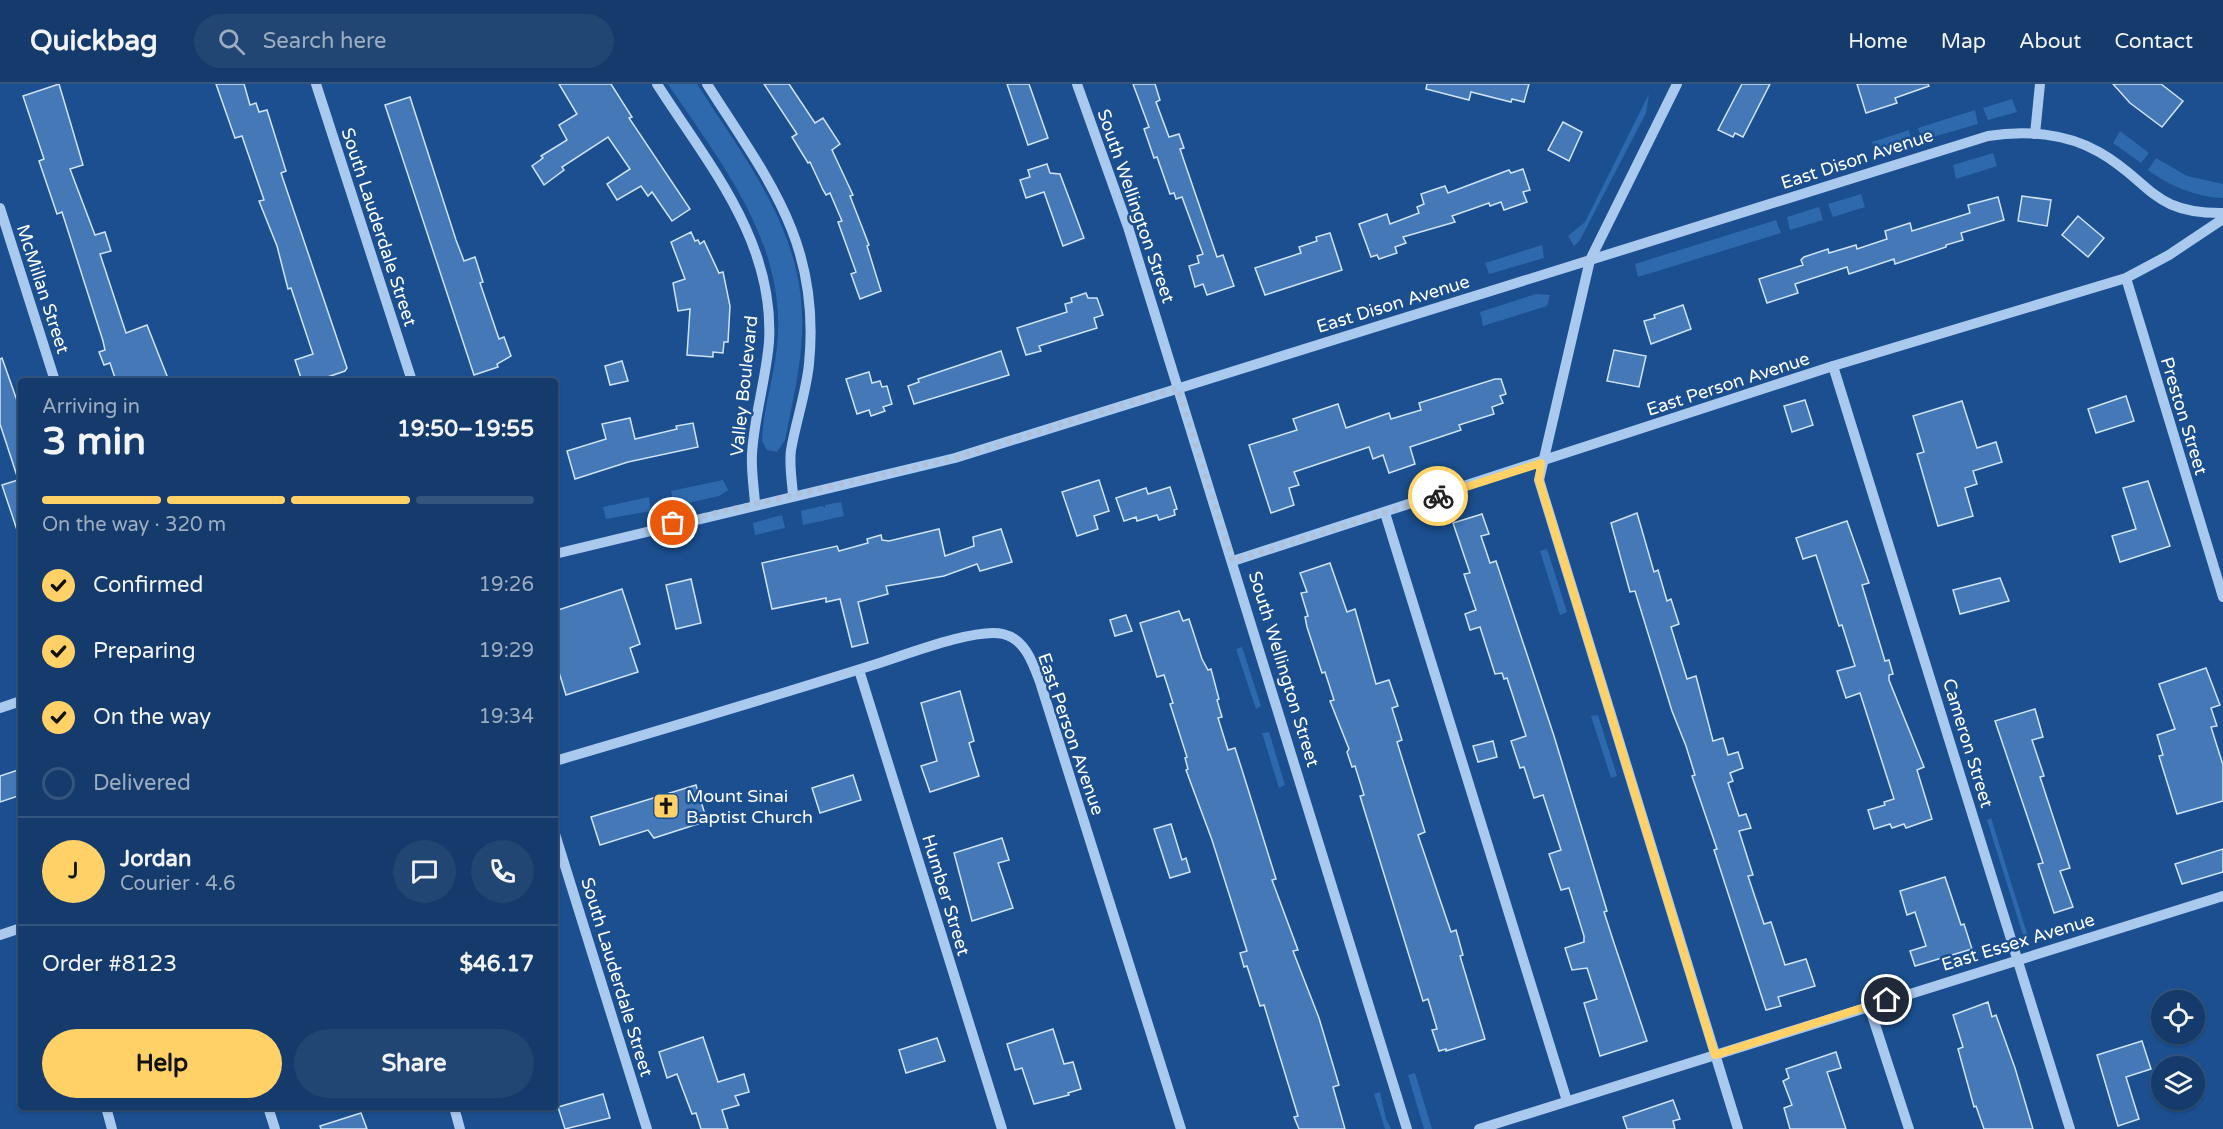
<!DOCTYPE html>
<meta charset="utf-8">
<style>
body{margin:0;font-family:"Varela Round",sans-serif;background:#214673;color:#f1f3f6;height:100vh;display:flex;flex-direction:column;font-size:22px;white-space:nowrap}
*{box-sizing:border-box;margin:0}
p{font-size:20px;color:#9dadc1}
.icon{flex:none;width:33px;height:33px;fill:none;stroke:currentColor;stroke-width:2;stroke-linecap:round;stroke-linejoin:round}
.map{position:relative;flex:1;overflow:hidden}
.panel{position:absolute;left:18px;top:294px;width:540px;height:732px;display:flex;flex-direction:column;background:#143b6b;border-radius:6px;box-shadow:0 2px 4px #0004,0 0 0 2px #33557e}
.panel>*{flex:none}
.buttons{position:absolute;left:2151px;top:906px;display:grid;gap:12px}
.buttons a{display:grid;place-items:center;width:54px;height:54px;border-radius:50%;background:#143b6b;box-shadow:0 2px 4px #0004,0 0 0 2px #33557e;font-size:30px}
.pin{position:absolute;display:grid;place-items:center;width:51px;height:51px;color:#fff;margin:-26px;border:3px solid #fff;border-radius:50%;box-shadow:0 2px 6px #0007}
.courier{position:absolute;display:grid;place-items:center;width:60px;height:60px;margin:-30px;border:4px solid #ffd166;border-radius:50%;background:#fff;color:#222;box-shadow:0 2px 8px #0007}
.overview em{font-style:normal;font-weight:800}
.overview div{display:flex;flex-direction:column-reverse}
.overview{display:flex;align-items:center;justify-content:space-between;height:102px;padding:0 24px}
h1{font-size:39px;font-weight:800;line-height:45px}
.bar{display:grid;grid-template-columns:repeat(4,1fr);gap:9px 6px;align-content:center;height:72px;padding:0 24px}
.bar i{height:8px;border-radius:4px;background:#33557e}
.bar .selected{background:#ffd166}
.bar p{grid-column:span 4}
.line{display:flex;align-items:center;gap:15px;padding:0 24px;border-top:2px solid #33557e}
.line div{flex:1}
.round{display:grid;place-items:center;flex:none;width:63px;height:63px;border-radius:32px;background:#214673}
ol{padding:0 24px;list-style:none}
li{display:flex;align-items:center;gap:18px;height:66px}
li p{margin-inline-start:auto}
li .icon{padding:6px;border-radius:50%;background:#ffd166;color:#111;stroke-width:4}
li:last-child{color:#9dadc1}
li i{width:33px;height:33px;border:3px solid #33557e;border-radius:50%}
.action{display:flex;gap:12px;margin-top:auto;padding:12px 24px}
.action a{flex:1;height:69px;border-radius:36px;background:#ffd166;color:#111;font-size:24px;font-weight:800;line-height:69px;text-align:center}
.action a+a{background:#214673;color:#f1f3f6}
header{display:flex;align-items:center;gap:36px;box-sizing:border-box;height:84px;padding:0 30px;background:#143b6b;border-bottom:2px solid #33557e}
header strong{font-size:28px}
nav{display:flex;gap:33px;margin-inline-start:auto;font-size:21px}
.search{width:420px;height:54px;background:#214673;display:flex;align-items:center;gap:15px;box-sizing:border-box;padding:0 21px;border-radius:33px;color:#9dadc1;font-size:22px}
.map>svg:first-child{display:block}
</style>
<header>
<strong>Quickbag</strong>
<div class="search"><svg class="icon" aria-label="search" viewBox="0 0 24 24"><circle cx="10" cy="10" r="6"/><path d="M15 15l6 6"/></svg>Search here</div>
<nav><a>Home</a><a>Map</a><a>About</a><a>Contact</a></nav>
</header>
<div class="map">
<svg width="2223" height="1045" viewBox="0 0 2223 1045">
<rect width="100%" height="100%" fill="#1b4f8f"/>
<!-- green -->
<g fill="#2e69ad">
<path d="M668,0H697C743,72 799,141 802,230C804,272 793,315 785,356L777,368L767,366L762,357C763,321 777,286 778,249C782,153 719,76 668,0Z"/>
<polygon points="1649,10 1646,29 1580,156 1574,162 1568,152 1585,138"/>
<polygon points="2012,15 2017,28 1988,36 1983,24"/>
<polygon points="1975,26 1978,40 1922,56 1918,44"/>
<polygon points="1909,46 1912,60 1876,71 1872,58"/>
<polygon points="2120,47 2149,69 2141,79 2113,59"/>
<polygon points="1993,69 1997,82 1956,95 1953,81"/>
<path d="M2156,74L2187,92L2223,100V114C2197,113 2169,102 2148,86Z"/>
<polygon points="1861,110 1865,123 1833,133 1828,120"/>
<polygon points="1819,123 1823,136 1790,146 1787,133"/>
<polygon points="1776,136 1781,149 1638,193 1635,180"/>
<polygon points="1542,161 1544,174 1489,190 1485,179"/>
<polygon points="1536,210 1550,211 1547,222 1483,242 1480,228"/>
<polygon points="723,396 728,406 719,412 674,422 671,407"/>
<polygon points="649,413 651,427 606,435 603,423"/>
<polygon points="841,418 844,432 803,441 801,427 822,422 825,424 825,421"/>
<polygon points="782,431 785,444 755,451 753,439"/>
<polygon points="1547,465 1567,528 1560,531 1540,467"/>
<polygon points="1242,563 1261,622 1256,625 1236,565"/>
<polygon points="1598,631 1617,692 1611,694 1591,632"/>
<polygon points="1269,648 1285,701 1279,704 1262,649"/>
<polygon points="1991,734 2028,853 2024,854 1987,736"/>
<polygon points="1415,989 1432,1045 1424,1045 1408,991"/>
<polygon points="1380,1008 1386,1035 1391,1045 1385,1045 1374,1010"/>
</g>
<!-- building -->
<g fill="#4478b7" stroke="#cfe3fa" stroke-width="1.5">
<polygon points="59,0 83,81 70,85 95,151 105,148 111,167 100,170 126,249 147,241 169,297 116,297 110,279 104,281 99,268 105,266 103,257 62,128 57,130 39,77 44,75 23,12"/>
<polygon points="216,0 244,0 250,21 256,19 259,28 267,26 286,87 281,89 347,284 345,287 316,297 302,297 295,276 313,270 291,204 288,205 277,162 259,117 264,116 242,52 235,54"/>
<polygon points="559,0 611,0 632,33 629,34 690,125 672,137 652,108 648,112 641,102 617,116 607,100 630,85 608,53 562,83 564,86 544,101 532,82 543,74 541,72 567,56 559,41 577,30"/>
<polygon points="764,0 789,0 815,39 823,34 840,60 832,66 853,111 850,112 869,161 867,162 881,207 860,215 851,190 856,188 838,138 842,137 830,109 826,111 823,106 810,78 808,79 792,53 797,50"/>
<polygon points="1007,0 1029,0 1048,54 1028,61"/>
<polygon points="1133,0 1155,0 1160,16 1156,18 1169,53 1179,50 1184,64 1180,65 1217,173 1223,171 1234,202 1207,211 1203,200 1195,203 1189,182 1199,179 1197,172 1203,170 1182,113 1176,115 1174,109 1170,110 1157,73 1154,74 1144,45 1149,43"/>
<polygon points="1427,0 1529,0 1524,18 1512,15 1511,18 1471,8 1469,16 1426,5"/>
<polygon points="1742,0 1770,0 1743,53 1735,49 1733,53 1718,46"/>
<polygon points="1857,0 1928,0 1929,2 1895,14 1897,19 1866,29"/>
<polygon points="2113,0 2161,0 2183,17 2162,43 2130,19"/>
<polygon points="410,13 456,156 464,177 475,173 483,198 480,199 499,255 504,253 511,272 497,280 498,283 474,291 385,21"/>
<polygon points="1563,38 1582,48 1569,77 1548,66"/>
<polygon points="1047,80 1050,89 1060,90 1084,154 1063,162 1044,108 1026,114 1020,96 1030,93 1028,86"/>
<polygon points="1523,85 1530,106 1523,108 1527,118 1504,126 1501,118 1490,122 1489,119 1452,132 1455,138 1403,153 1406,159 1395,163 1397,169 1379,175 1377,171 1371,173 1359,140 1387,130 1390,140 1419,129 1417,123 1424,120 1421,110 1445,102 1448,109 1509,86 1511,89"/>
<polygon points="2022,112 2051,116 2047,142 2018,137"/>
<polygon points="1998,113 2004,136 1961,149 1963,156 1946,161 1946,163 1895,180 1894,175 1849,190 1847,183 1795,200 1798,209 1767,219 1759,195 1803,181 1801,176 1804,173 1828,165 1829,169 1856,161 1857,165 1887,155 1885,147 1910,139 1912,147 1970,129 1968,121"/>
<polygon points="2078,132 2104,154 2088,173 2062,151"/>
<polygon points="691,148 695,157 698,156 700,160 704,157 719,189 723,188 730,222 728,258 724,258 723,269 713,268 713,273 687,271 690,225 678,227 673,199 685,195 671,158"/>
<polygon points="1330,149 1342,186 1265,211 1255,184 1301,169 1299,163 1317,157 1316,153"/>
<polygon points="1086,209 1088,214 1097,214 1103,231 1094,234 1097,244 1039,262 1041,267 1026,271 1017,244 1067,228 1065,220 1072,218 1071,214"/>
<polygon points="1683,221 1691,245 1651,260 1644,237 1655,234 1654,231"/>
<polygon points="1614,266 1646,272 1639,303 1607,297"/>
<polygon points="1001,267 1009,291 914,320 908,302 919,298 918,295"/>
<polygon points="2,274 21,328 21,394 18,395 0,340 0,275"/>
<polygon points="622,277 628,297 610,301 605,282"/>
<polygon points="869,288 872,299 880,297 882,303 887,302 892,320 883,323 885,327 871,332 869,326 857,330 846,295"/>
<polygon points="1495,295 1501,295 1506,310 1500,312 1503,319 1492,323 1494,330 1459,341 1461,346 1410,363 1415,380 1389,389 1383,371 1373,375 1369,363 1294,388 1299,401 1289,404 1294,421 1271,429 1249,361 1297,346 1293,335 1338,320 1346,344 1389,329 1391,335 1421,326 1419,319"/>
<polygon points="2126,312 2134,337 2096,349 2088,325"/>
<polygon points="1805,316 1813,341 1792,348 1784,322"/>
<polygon points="1962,317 1977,364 1996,358 2002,378 1973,387 1977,400 1965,404 1973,432 1938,442 1917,370 1924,368 1913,332"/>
<polygon points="630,334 635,355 677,345 676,342 693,339 698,363 628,378 575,395 567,367 606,355 602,340"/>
<polygon points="21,395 21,449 18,449 2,401"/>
<polygon points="1099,396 1109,427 1094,432 1098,445 1077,452 1062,408"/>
<polygon points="2148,397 2170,462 2120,478 2112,452 2136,445 2123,404"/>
<polygon points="1170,403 1177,425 1174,426 1175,431 1159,436 1157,431 1137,437 1136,433 1124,437 1116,414 1146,404 1148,410"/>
<polygon points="1637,429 1654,488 1658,486 1667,517 1671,515 1679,540 1671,543 1687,595 1696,592 1713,657 1723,654 1728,671 1738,668 1743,684 1730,689 1733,697 1728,699 1739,732 1746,730 1751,744 1739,747 1753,791 1748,792 1764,840 1771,838 1785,881 1806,875 1815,902 1778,913 1781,922 1766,926 1714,766 1717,765 1692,692 1695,691 1686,662 1672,627 1635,507 1630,508 1611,439"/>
<polygon points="1482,430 1489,450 1481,452 1490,479 1496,477 1554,652 1607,827 1604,828 1614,859 1647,957 1600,972 1584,919 1597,915 1587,884 1572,886 1565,864 1584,858 1584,852 1569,804 1561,806 1549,770 1561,766 1543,711 1534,714 1524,683 1520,684 1511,657 1526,652 1507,594 1504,595 1502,589 1495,590 1480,543 1470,546 1465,530 1476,526 1464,490 1470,489 1453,439"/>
<polygon points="1847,437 1869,499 1862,501 1885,577 1889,576 1893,590 1889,591 1889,596 1924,683 1917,686 1932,735 1906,744 1904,740 1892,744 1890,740 1874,745 1868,726 1885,721 1884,718 1894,715 1860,609 1846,614 1837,587 1855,582 1842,541 1839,542 1816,471 1803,475 1796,454"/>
<polygon points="939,445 945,472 974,462 973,453 1001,445 1012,478 980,487 977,480 944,492 886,502 888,510 858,518 868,559 852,563 840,515 826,518 826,514 772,525 762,479 837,462 839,467 868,459 867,455 881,451 882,456 889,457"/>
<polygon points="1330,479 1347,528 1355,525 1376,600 1389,596 1398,622 1392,624 1402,656 1397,658 1425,748 1418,751 1451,848 1456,846 1463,871 1460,872 1485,955 1446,967 1446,965 1439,967 1432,946 1437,945 1428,915 1423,917 1360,712 1364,711 1355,682 1352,683 1347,668 1349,665 1330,617 1334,616 1325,588 1322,589 1307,543 1305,533 1308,532 1301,509 1307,508 1300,489"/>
<polygon points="2000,494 2009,517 1960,530 1953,506"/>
<polygon points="691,495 701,539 676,545 666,501"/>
<polygon points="622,505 640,560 630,564 638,588 566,611 558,585 555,586 555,527"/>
<polygon points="1179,527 1183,537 1189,535 1202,575 1208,586 1211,585 1219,615 1217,616 1222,633 1218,634 1228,666 1235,664 1243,689 1276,795 1272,796 1298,866 1293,867 1319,934 1339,1001 1333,1003 1345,1045 1299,1045 1294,1033 1298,1032 1264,921 1260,922 1247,882 1244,883 1240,869 1247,867 1212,756 1186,686 1188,685 1185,674 1187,673 1170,620 1173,619 1164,591 1157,593 1140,539"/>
<polygon points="1126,531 1132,547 1115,552 1110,536"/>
<polygon points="2206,584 2220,621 2211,624 2217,642 2211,643 2223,681 2223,717 2177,730 2159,672 2163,671 2157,651 2175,645 2159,600"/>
<polygon points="960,607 974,657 969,659 979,692 930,708 921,682 937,677 921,619"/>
<polygon points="2035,625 2043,653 2032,656 2044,692 2040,693 2070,784 2060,787 2073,823 2054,829 2038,780 2043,779 1995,637"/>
<polygon points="1493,657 1497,673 1478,678 1473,662"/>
<polygon points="21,685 21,711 0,718 0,692"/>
<polygon points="853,691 861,716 820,729 812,704"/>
<polygon points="696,701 707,737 654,754 648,746 600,761 591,733"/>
<polygon points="1171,740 1182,776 1186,774 1190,788 1170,794 1154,745"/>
<polygon points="1002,754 1009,776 998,779 1013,824 972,837 954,769"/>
<polygon points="2223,765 2223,788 2182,800 2175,780"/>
<polygon points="1945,793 1961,841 1964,840 1972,865 1915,882 1910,867 1926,862 1915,828 1907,831 1900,807"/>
<polygon points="1988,918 1992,933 1996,931 2015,984 2033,1045 1984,1045 1976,1022 1974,1023 1958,965 1963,963 1953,931"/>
<polygon points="1053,945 1064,980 1073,978 1081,1005 1068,1009 1069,1011 1034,1020 1022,984 1015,986 1007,960"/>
<polygon points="703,953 718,998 744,990 749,1008 735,1012 739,1021 722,1026 728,1045 701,1045 696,1029 692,1030 677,990 667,994 659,968"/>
<polygon points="937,954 945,977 906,989 899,966"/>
<polygon points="2142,957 2151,985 2126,993 2139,1035 2118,1042 2097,971"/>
<polygon points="1836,968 1841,984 1827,988 1846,1045 1790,1045 1784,1024 1792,1021 1783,997 1789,994 1786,985"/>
<polygon points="603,1010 610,1034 565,1045 558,1023"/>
<polygon points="1673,1016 1680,1035 1673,1037 1675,1045 1627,1045 1623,1033"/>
<polygon points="361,1029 367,1045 321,1045 320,1042"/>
</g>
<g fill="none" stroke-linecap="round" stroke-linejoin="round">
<!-- minor -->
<g stroke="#a9c9ee" stroke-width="10">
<polyline points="316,0 412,297"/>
<path d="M657,0C708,80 775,157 769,258C766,295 754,333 752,370C751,386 754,404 755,420"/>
<path d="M707,0C768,96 821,159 809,280C806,309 796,337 791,366C789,380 792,397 793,411"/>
<polyline points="1077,0 1128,143 1407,1045"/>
<polyline points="1677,0 1590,176 1539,396 1738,1045"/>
<polyline points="2035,50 2040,0"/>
<polyline points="0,124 55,297"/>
<polyline points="2126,194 2223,513"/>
<polyline points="1833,282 2070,1045"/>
<polyline points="1385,429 1567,1017"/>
<path d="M555,470L955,374L1988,52C2025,46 2066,49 2099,68C2152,98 2151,130 2223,129"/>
<polyline points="1233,477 1833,282 2126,194 2169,171 2223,135"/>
<polyline points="859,586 1002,1045"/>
<polyline points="0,624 21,617"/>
<path d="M555,677C661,646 765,615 870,582C900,573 975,543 1003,550C1025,555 1033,579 1040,598L1181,1045"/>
<polyline points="555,750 647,1045"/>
<polyline points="0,851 21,844"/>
<polyline points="1869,922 1909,1045"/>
<polyline points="106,1023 112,1045"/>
<polyline points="268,1023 275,1045"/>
<polyline points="454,1023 460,1045"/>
<polyline points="1479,1045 2223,812"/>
</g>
</g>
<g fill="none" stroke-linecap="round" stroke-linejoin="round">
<!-- done -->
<polyline stroke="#afc1d8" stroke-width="6" stroke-dasharray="0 10.8" points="673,439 955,374 1178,304 1233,477 1438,412"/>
<!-- route -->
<polyline stroke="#ffd166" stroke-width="8" points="1438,412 1541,379 1539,396 1715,971 1887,916"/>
</g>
<!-- icons -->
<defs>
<symbol id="church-square" viewBox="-11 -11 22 22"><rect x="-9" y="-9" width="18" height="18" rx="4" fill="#ffd166" stroke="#1b4f8f"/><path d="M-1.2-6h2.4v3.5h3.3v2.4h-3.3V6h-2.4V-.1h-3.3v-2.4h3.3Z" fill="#111"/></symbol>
</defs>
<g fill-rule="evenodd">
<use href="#church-square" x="651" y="707" width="30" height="30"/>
</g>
<g text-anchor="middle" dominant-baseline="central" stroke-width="5" stroke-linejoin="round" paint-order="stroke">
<!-- street labels -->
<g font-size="18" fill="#fff" stroke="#1b4f8f">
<text transform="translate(1857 75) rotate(-18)">East Dison Avenue</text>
<text transform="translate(1136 122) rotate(71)">South Wellington Street</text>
<text transform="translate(379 143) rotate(72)">South Lauderdale Street</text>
<text transform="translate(43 205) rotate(72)">McMillan Street</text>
<text transform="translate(1393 220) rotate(-17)">East Dison Avenue</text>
<text transform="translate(1728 300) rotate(-18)">East Person Avenue</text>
<text transform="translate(744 302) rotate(-84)">Valley Boulevard</text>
<text transform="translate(2184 332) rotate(73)">Preston Street</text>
<text transform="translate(1284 585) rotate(73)">South Wellington Street</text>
<text transform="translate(1071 650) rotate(71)">East Person Avenue</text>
<text transform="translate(1968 659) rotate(73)">Cameron Street</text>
<text transform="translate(946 811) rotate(73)">Humber Street</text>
<text transform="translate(2018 858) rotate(-17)">East Essex Avenue</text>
<text transform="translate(617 893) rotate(73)">South Lauderdale Street</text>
</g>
<!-- poi labels -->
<g font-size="18" fill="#fff" stroke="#1b4f8f" text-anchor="start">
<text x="686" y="712">Mount Sinai<tspan x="686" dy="21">Baptist Church</tspan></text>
</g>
</g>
</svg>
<div class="buttons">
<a><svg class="icon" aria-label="locate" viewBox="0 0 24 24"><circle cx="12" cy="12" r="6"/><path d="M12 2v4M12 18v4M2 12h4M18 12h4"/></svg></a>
<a><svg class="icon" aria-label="layers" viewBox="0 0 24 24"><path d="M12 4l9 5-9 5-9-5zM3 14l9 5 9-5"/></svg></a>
</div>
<div class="pin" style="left:673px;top:439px;background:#ea580c"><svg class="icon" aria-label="bag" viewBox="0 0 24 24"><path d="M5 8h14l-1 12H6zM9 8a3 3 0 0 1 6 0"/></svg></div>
<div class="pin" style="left:1887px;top:916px;background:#1f2937"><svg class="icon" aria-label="home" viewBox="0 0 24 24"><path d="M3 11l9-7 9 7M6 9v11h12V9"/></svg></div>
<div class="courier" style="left:1438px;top:412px"><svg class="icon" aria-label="bike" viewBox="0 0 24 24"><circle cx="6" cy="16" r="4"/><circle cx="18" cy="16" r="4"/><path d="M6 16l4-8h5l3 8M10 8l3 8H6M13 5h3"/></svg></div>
<section class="panel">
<div class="overview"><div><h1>3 min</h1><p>Arriving in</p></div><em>19:50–19:55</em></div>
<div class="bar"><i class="selected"></i><i class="selected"></i><i class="selected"></i><i></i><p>On the way · 320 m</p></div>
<ol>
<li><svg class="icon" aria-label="check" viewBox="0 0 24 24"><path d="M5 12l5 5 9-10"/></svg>Confirmed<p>19:26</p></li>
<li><svg class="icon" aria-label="check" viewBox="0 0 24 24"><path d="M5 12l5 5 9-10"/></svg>Preparing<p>19:29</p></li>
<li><svg class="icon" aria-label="check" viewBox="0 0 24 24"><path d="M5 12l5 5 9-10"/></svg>On the way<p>19:34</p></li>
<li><i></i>Delivered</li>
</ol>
<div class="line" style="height:108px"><b class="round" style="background:#ffd166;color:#111">J</b><div><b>Jordan</b><p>Courier · 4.6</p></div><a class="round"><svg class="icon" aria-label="chat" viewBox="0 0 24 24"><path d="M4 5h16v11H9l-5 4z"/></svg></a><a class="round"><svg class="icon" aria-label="phone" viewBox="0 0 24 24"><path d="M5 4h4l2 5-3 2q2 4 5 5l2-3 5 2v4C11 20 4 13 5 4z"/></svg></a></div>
<div class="line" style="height:78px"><div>Order #8123</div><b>$46.17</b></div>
<div class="action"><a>Help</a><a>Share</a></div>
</section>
</div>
